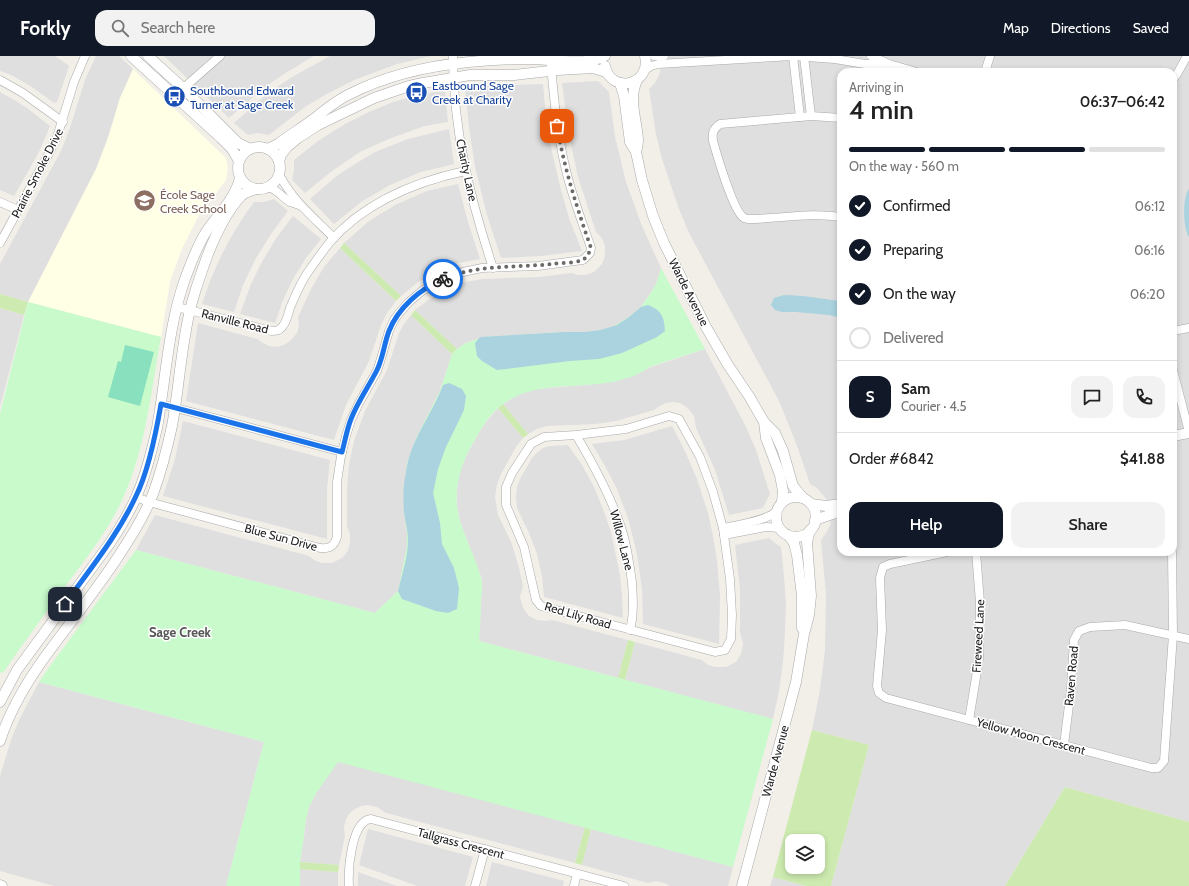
<!DOCTYPE html>
<meta charset="utf-8">
<style>
body{margin:0;font-family:Cabin,sans-serif;background:#f2f2f2;color:#222;height:100vh;display:flex;flex-direction:column;font-size:15px;white-space:nowrap}
*{box-sizing:border-box;margin:0}
p{font-size:13px;color:#767676}
.icon{flex:none;width:22px;height:22px;fill:none;stroke:currentColor;stroke-width:2;stroke-linecap:round;stroke-linejoin:round}
.map{position:relative;flex:1;overflow:hidden}
.side{position:absolute;left:837px;top:12px;width:340px;height:488px;display:flex;flex-direction:column;background:#fff;border-radius:12px;box-shadow:0 2px 6px #0003}
.side>*{flex:none}
.buttons{position:absolute;left:785px;top:778px;display:grid;gap:8px}
.buttons a{display:grid;place-items:center;width:40px;height:40px;border-radius:8px;background:#fff;box-shadow:0 2px 6px #0003;font-size:20px}
.pin{position:absolute;display:grid;place-items:center;width:34px;height:34px;color:#fff;margin:-17px;border-radius:8px;box-shadow:0 2px 6px #0006}
.courier{position:absolute;display:grid;place-items:center;width:40px;height:40px;margin:-20px;border:3px solid #1a73e8;border-radius:50%;background:#fff;color:#222;box-shadow:0 1px 5px #0007}
.summary em{font-style:normal;font-weight:600}
.summary div{display:flex;flex-direction:column-reverse}
.summary{display:flex;align-items:center;justify-content:space-between;height:68px;padding:0 12px}
h1{font-size:26px;font-weight:600;line-height:30px}
.bar{display:grid;grid-template-columns:repeat(4,1fr);gap:6px 4px;align-content:center;height:48px;padding:0 12px}
.bar i{height:5px;border-radius:3px;background:#e0e0e0}
.bar .active{background:#111827}
.bar p{grid-column:span 4}
.line{display:flex;align-items:center;gap:10px;padding:0 12px;border-top:1px solid #e0e0e0}
.line div{flex:1}
.round{display:grid;place-items:center;flex:none;width:42px;height:42px;border-radius:12px;background:#f2f2f2}
ol{padding:0 12px;list-style:none}
li{display:flex;align-items:center;gap:12px;height:44px}
li p{margin-inline-start:auto}
li .icon{padding:4px;border-radius:50%;background:#111827;color:#fff;stroke-width:4}
li:last-child{color:#767676}
li i{width:22px;height:22px;border:2px solid #e0e0e0;border-radius:50%}
.primary-button{display:flex;gap:8px;margin-top:auto;padding:8px 12px}
.primary-button a{flex:1;height:46px;border-radius:12px;background:#111827;color:#fff;font-size:16px;font-weight:600;line-height:46px;text-align:center}
.primary-button a+a{background:#f2f2f2;color:#222}
header{display:flex;align-items:center;gap:24px;box-sizing:border-box;height:56px;padding:0 20px;background:#111827;color:#fff}
header strong{font-size:19px}
nav{display:flex;gap:22px;margin-inline-start:auto;font-size:14px}
.search{width:280px;height:36px;background:#f2f2f2;display:flex;align-items:center;gap:10px;box-sizing:border-box;padding:0 14px;border-radius:12px;color:#767676;font-size:15px}
.map>svg:first-child{display:block}
</style>
<header>
<strong>Forkly</strong>
<div class="search"><svg class="icon" aria-label="search" viewBox="0 0 24 24"><circle cx="10" cy="10" r="6"/><path d="M15 15l6 6"/></svg>Search here</div>
<nav><a>Map</a><a>Directions</a><a>Saved</a></nav>
</header>
<div class="map">
<svg width="1189" height="830" viewBox="0 0 1189 830">
<rect width="100%" height="100%" fill="#f2efe9"/>
<!-- residential -->
<g fill="#e0dfdf" fill-rule="evenodd">
<polygon points="0,0 55,0 69,10 57,46 54,47 32,31 11,19 0,15"/>
<polygon points="96,0 119,0 133,13 120,42 103,97 96,113 28,246 0,238 0,208 61,95 70,72 85,24"/>
<polygon points="164,0 314,0 284,18 265,31 229,62"/>
<polygon points="330,0 431,0 397,8 354,24 325,39 305,51 269,79 258,77 248,79 234,67 268,37 292,21"/>
<path d="M661,0H1189V766L1065,731L1005,830H831L869,689L812,674L820,634L825,594L826,539L821,484L826,477L830,469L831,461L830,452L827,444L817,432L810,428L796,387L779,345L689,177L679,153L662,103L656,78L649,33L655,27L659,19L661,11ZM841,16H1173V496H841Z"/>
<polygon points="598,25 609,36 615,81 626,126 642,170 661,212 657,226 652,235 641,251 633,258 617,269 600,274 584,276 564,276 484,281 466,287 457,293 415,254 427,245 439,237 452,230 466,226 482,223 539,221 571,217 578,219 585,219 594,216 602,208 605,200 605,190 602,182 596,176 578,121 568,75 562,27"/>
<polygon points="543,28 546,62 552,96 560,130 569,162 582,195 541,200 501,202 487,159 475,111 469,71 465,31"/>
<polygon points="445,34 448,66 425,70 391,82 360,96 332,115 305,137 292,124 294,114 294,104 318,85 345,68 369,56 393,46 418,39"/>
<polygon points="0,36 11,42 27,52 50,70 39,96 14,140 0,134"/>
<polygon points="449,73 454,108 421,116 390,129 361,146 334,168 310,143 338,119 360,105 375,96 408,83"/>
<polygon points="458,128 468,166 480,203 458,207 437,215 418,226 401,240 344,187 369,165 397,148 427,135"/>
<polygon points="274,143 288,155 271,178 256,202 243,229 234,256 202,248 210,225 221,200 231,181 246,157 254,146 264,146"/>
<polygon points="293,160 321,183 306,202 293,223 283,244 275,267 240,258 251,228 263,204 277,181"/>
<polygon points="340,192 396,245 387,257 381,269 369,305 346,349 334,384 186,345 198,267 257,283 263,287 269,290 278,291 286,288 292,283 297,277 299,269 298,261 312,231 324,211"/>
<polygon points="0,252 24,259 0,351"/>
<polygon points="411,259 452,298 440,335 417,380 407,407 405,424 404,441 404,456 407,477 407,490 398,535 375,557 136,494 155,459 309,500 314,504 321,507 332,507 342,502 348,495 350,486 350,478 347,470 347,433 349,409 354,385 365,355 387,314 399,277 404,268"/>
<polygon points="705,293 746,371 756,394 770,438 763,452 729,459 715,414 696,372 694,360 688,352 680,347 673,346 666,347 660,350 654,354 616,365 596,368 547,370 537,373 528,378 503,348 519,338 537,333 595,328 617,325 635,319 651,311"/>
<polygon points="498,352 523,382 516,391 501,418 497,429 495,441 498,459 512,488 519,512 523,530 520,541 523,552 529,560 537,564 545,565 552,564 628,584 618,622 479,585 482,523 460,466 457,450 457,433 460,415 467,398 484,368"/>
<polygon points="183,365 330,404 327,433 327,483 163,440 175,403"/>
<polygon points="672,370 684,393 697,423 708,457 713,480 717,505 720,540 719,588 643,568 642,533 637,498 629,465 617,433 605,410 592,388 624,384"/>
<polygon points="568,389 582,409 594,431 603,453 611,476 620,519 622,541 623,562 544,541 542,520 537,498 529,477 517,452 516,441 517,431 520,423 532,402 538,396 543,392 549,390"/>
<polygon points="769,482 775,487 781,491 784,520 786,548 785,576 783,606 779,635 773,663 625,624 635,586 702,604 708,609 715,611 726,611 736,606 741,598 743,588 740,576 740,533 735,489"/>
<polygon points="39,626 264,686 226,830 54,830 0,815 0,720 11,684 19,664"/>
<polygon points="338,705 585,771 575,807 386,757 377,751 367,749 361,750 355,753 350,757 346,763 344,771 345,780 339,809 300,806 304,780 306,763 309,751 315,739"/>
<polygon points="368,773 473,801 465,830 417,830 359,809"/>
<polygon points="591,773 733,811 728,830 670,830 664,827 656,825 648,827 582,809"/>
<polygon points="492,806 564,825 563,830 486,830"/>
<polygon points="299,813 338,816 338,830 300,830"/>
<polygon points="358,816 397,830 358,830"/>
<polygon points="773,821 806,830 770,830"/>
</g>
<!-- education -->
<polygon fill="#ffffe5" points="133,13 226,102 228,112 226,124 198,161 181,195 170,226 161,281 28,246 96,113 109,79 120,42"/>
<!-- grass -->
<g fill="#cdebb0" fill-rule="evenodd">
<polygon points="344,187 401,240 396,245 340,192"/>
<polygon points="0,238 28,246 24,259 0,252"/>
<polygon points="415,254 457,293 452,298 411,259"/>
<polygon points="503,348 528,378 523,382 498,352"/>
<polygon points="628,584 635,586 625,624 618,622"/>
<path d="M812,674L869,689L831,830H806L773,821ZM792,785H818V811H792Z"/>
<polygon points="1065,731 1189,766 1189,830 1005,830"/>
<polygon points="585,771 591,773 582,809 575,807"/>
<polygon points="300,806 339,809 338,816 299,813"/>
</g>
<!-- park -->
<g fill="#c8facc">
<path d="M661,212L705,293C687,299 668,304 650,311C645,314 640,317 634,320C629,322 622,323 617,325C572,335 526,321 491,359C484,367 479,377 473,387C462,406 455,427 457,450C460,476 475,497 481,522C483,528 482,536 481,543C481,557 480,571 479,585L773,663L733,811L338,706L315,739L309,751L306,763L304,780L300,806V830H226L264,686L39,626L50,610L136,494L375,557L398,535L407,490V477L404,456V441L405,424L407,407L417,380L440,335L452,298L457,293L466,287L484,281L564,276H588L600,274L612,271L629,261L641,251L652,235L657,226Z"/>
<path d="M28,246L161,281C151,335 146,392 123,442C110,471 91,496 72,521C49,553 25,584 3,617L0,616V358Z"/>
</g>
<!-- pitch -->
<polygon fill="#88e0be" points="125,289 154,296 140,350 108,341 118,305 121,306"/>
<!-- water -->
<g fill="#aad3df">
<path d="M1189,133V181C1183,173 1182,141 1189,133Z"/>
<path d="M784,239C803,239 822,243 841,245V262L829,259L796,256H782L775,254L771,249L774,242Z"/>
<path d="M648,249C662,255 664,260 665,275L657,281L622,297L599,303L570,305L497,314L482,305L477,300L475,287L480,281L564,276H584L600,274L617,269L629,261L641,251Z"/>
<path d="M449,327L462,333L466,340L464,354L446,391L438,413L433,437L440,467L442,488L454,512L459,532L457,553L448,557L436,555L402,543L398,535C402,518 408,501 408,484C408,474 405,465 404,456C403,443 403,429 406,416C411,382 431,361 443,329Z"/>
</g>
<g fill="none" stroke-linecap="round" stroke-linejoin="round">
<defs>
<g id="minor">
<path d="M453,0C453,74 470,142 493,212"/>
<polyline points="654,0 664,0"/>
<polyline points="793,0 800,61"/>
<polyline points="804,0 811,60"/>
<polyline points="871,0 889,8 917,16"/>
<polyline points="645,14 651,10 658,8 793,0 835,3 865,8 889,8"/>
<polyline points="985,16 990,0"/>
<polyline points="1173,23 1177,18 1187,0"/>
<polyline points="0,24 23,37 63,66"/>
<polyline points="179,36 220,0"/>
<path d="M841,62L811,60L720,68C713,73 712,77 713,85C717,99 733,154 743,161C744,162 747,163 749,163C779,163 810,156 841,161"/>
<path d="M279,118C292,144 314,162 334,182"/>
<path d="M268,131C278,134 282,141 290,146C293,147 296,148 299,149"/>
<polyline points="0,146 18,154"/>
<polyline points="0,187 47,101 57,81 74,26 85,0"/>
<path d="M177,251L271,275C276,275 279,275 282,271C287,266 288,258 290,252C295,240 301,226 308,216C315,206 322,196 330,186C365,146 414,126 465,115"/>
<polyline points="1173,275 1189,272"/>
<polyline points="1173,314 1189,376"/>
<polyline points="161,348 342,396"/>
<polygon points="669,360 679,363 700,401 713,436 723,472 730,523 732,559 731,583 725,594 715,596 541,550 536,544 524,491 506,449 506,431 512,417 531,388 544,381 576,379 626,373"/>
<path d="M576,379C592,406 607,433 618,463C626,483 629,505 632,526C633,542 634,559 630,574"/>
<path d="M136,441L149,446L320,492C330,493 334,490 337,481V426L341,400L346,380L351,364L359,347L377,315L380,306L389,275L394,264L400,256L409,246L422,235L436,226L450,220L463,216L482,212L538,210L575,205L583,204L590,197L591,192C582,165 571,138 565,110C557,76 554,43 551,9"/>
<path d="M723,472C737,469 766,465 777,455"/>
<polyline points="724,479 766,471 780,472"/>
<polyline points="947,496 890,508 883,511 880,522 882,574 877,630 879,637 886,642 1151,712 1158,712 1164,705 1173,579 1172,496"/>
<polyline points="969,664 979,603 980,546 976,496"/>
<polyline points="1064,689 1071,633 1074,584 1079,575 1090,571 1125,569 1189,583"/>
<path d="M349,830C348,814 351,765 371,763L624,830"/>
<polyline points="475,830 485,793"/>
<polyline points="574,830 577,818"/>
</g>
<g id="tertiary">
<polyline points="131,0 221,82 232,93 239,105"/>
<polyline points="148,0 183,32 238,87 250,93"/>
<path d="M605,10C611,39 652,29 645,0"/>
<polyline points="620,27 624,40 630,86 636,96 642,124 653,160 664,187 706,271 728,309 749,340 764,366 775,377 783,395 793,430 803,442"/>
<circle cx="259" cy="112" r="21"/>
<path d="M268,93L278,88C290,79 303,71 315,62C326,53 337,44 350,38C387,19 428,10 469,6C489,4 510,3 530,3C549,3 588,10 605,0"/>
<path d="M636,96C637,92 638,88 638,84C637,64 628,44 637,24"/>
<polyline points="279,106 281,99 287,91 298,82 318,69 374,42 409,30 423,27 470,19 514,19 558,14 593,12 606,16"/>
<polyline points="764,366 766,382 780,419 783,435 782,446"/>
<polyline points="1173,380 1189,377"/>
<circle cx="796" cy="461" r="20"/>
<polyline points="811,448 826,450 841,448"/>
<polyline points="815,464 841,455"/>
<polyline points="788,479 794,487 797,499 802,540 802,572"/>
<path d="M0,646L17,614L110,487C120,472 130,456 137,439C146,419 152,394 157,372C166,322 168,271 185,223C191,207 197,190 206,176C218,158 235,143 240,122"/>
<path d="M0,685C11,650 31,619 53,590C74,562 95,535 114,507C129,484 143,463 153,438C161,416 167,393 172,370C178,338 180,306 186,274C190,248 199,223 208,198C216,178 226,156 241,140L245,137L256,133"/>
<polyline points="0,829 2,830"/>
<polyline points="742,830 796,626 804,578 809,559 811,540 807,486 810,474"/>
</g>
</defs>
<!-- minor casing -->
<use href="#minor" stroke="#a9a9a9" stroke-width="9"/>
<!-- tertiary casing -->
<use href="#tertiary" stroke="#a9a9a9" stroke-width="11"/>
<!-- minor -->
<use href="#minor" stroke="#fff" stroke-width="8"/>
<!-- tertiary -->
<use href="#tertiary" stroke="#fff" stroke-width="10"/>
</g>
<g fill="none" stroke-linecap="round" stroke-linejoin="round">
<!-- done -->
<path stroke="#6b6a68" stroke-width="4" stroke-dasharray="0 7.2" d="M443,223C477,208 515,212 552,208C560,207 575,207 582,204C587,202 589,197 591,192C577,152 564,112 557,70"/>
<!-- route -->
<path stroke="#1a73e8" stroke-width="5" d="M65,548C90,513 118,479 136,440C149,414 156,377 161,348L342,396C345,385 347,373 351,363C358,345 369,330 377,314C383,302 384,288 389,275C398,252 420,233 443,223"/>
</g>
<!-- icons -->
<defs>
<symbol id="bus-disc" viewBox="-11 -11 22 22"><circle r="9.5" fill="#1a4fb4" stroke="#fff"/><path d="M-5-6H5V4H4V6H2V4H-2V6H-4V4H-5ZM-3.5-4V0h7V-4ZM-3.5 1.2v1.5H-2V1.2ZM2 1.2v1.5H3.5V1.2Z" fill="#fff"/></symbol>
<symbol id="school-disc" viewBox="-11 -11 22 22"><circle r="9.5" fill="#8d6e63" stroke="#fff"/><path d="M0-5L7-2L0 1L-7-2ZM-4 1L0 2.5L4 1V4Q0 6-4 4Z" fill="#fff"/></symbol>
</defs>
<g fill-rule="evenodd">
<use href="#bus-disc" x="404" y="24" width="25" height="25"/>
<use href="#bus-disc" x="162" y="28" width="25" height="25"/>
<use href="#school-disc" x="132" y="132" width="25" height="25"/>
</g>
<g text-anchor="middle" dominant-baseline="central" stroke-width="3" stroke-linejoin="round" paint-order="stroke">
<!-- transit labels -->
<g font-size="12" fill="#164399" stroke="#fff" text-anchor="start">
<text x="432" y="29">Eastbound Sage<tspan x="432" dy="14">Creek at Charity</tspan></text>
<text x="190" y="34">Southbound Edward<tspan x="190" dy="14">Turner at Sage Creek</tspan></text>
</g>
<!-- street labels -->
<g font-size="12" fill="#222" stroke="#fff">
<text transform="translate(467 114) rotate(78)">Charity Lane</text>
<text transform="translate(37 117) rotate(-63)">Prairie Smoke Drive</text>
<text transform="translate(689 236) rotate(63)">Warde Avenue</text>
<text transform="translate(235 265) rotate(14)">Ranville Road</text>
<text transform="translate(281 481) rotate(15)">Blue Sun Drive</text>
<text transform="translate(622 484) rotate(75)">Willow Lane</text>
<text transform="translate(578 559) rotate(16)">Red Lily Road</text>
<text transform="translate(978 580) rotate(-87)">Fireweed Lane</text>
<text transform="translate(1071 620) rotate(-85)">Raven Road</text>
<text transform="translate(1031 680) rotate(15)">Yellow Moon Crescent</text>
<text transform="translate(775 705) rotate(-75)">Warde Avenue</text>
<text transform="translate(461 787) rotate(15)">Tallgrass Crescent</text>
</g>
<!-- education labels -->
<g font-size="12" fill="#785e54" stroke="#fff" text-anchor="start">
<text x="160" y="138">École Sage<tspan x="160" dy="14">Creek School</tspan></text>
</g>
<!-- neighbourhood labels -->
<g font-size="13" font-weight="bold" fill="#555" stroke="#fff">
<text x="180" y="576">Sage Creek</text>
</g>
</g>
</svg>
<div class="buttons">
<a><svg class="icon" aria-label="layers" viewBox="0 0 24 24"><path d="M12 4l9 5-9 5-9-5zM3 14l9 5 9-5"/></svg></a>
</div>
<div class="pin" style="left:557px;top:70px;background:#ea580c"><svg class="icon" aria-label="bag" viewBox="0 0 24 24"><path d="M5 8h14l-1 12H6zM9 8a3 3 0 0 1 6 0"/></svg></div>
<div class="pin" style="left:65px;top:548px;background:#1f2937"><svg class="icon" aria-label="home" viewBox="0 0 24 24"><path d="M3 11l9-7 9 7M6 9v11h12V9"/></svg></div>
<div class="courier" style="left:443px;top:223px"><svg class="icon" aria-label="bike" viewBox="0 0 24 24"><circle cx="6" cy="16" r="4"/><circle cx="18" cy="16" r="4"/><path d="M6 16l4-8h5l3 8M10 8l3 8H6M13 5h3"/></svg></div>
<section class="side">
<div class="summary"><div><h1>4 min</h1><p>Arriving in</p></div><em>06:37–06:42</em></div>
<div class="bar"><i class="active"></i><i class="active"></i><i class="active"></i><i></i><p>On the way · 560 m</p></div>
<ol>
<li><svg class="icon" aria-label="check" viewBox="0 0 24 24"><path d="M5 12l5 5 9-10"/></svg>Confirmed<p>06:12</p></li>
<li><svg class="icon" aria-label="check" viewBox="0 0 24 24"><path d="M5 12l5 5 9-10"/></svg>Preparing<p>06:16</p></li>
<li><svg class="icon" aria-label="check" viewBox="0 0 24 24"><path d="M5 12l5 5 9-10"/></svg>On the way<p>06:20</p></li>
<li><i></i>Delivered</li>
</ol>
<div class="line" style="height:72px"><b class="round" style="background:#111827;color:#fff">S</b><div><b>Sam</b><p>Courier · 4.5</p></div><a class="round"><svg class="icon" aria-label="chat" viewBox="0 0 24 24"><path d="M4 5h16v11H9l-5 4z"/></svg></a><a class="round"><svg class="icon" aria-label="phone" viewBox="0 0 24 24"><path d="M5 4h4l2 5-3 2q2 4 5 5l2-3 5 2v4C11 20 4 13 5 4z"/></svg></a></div>
<div class="line" style="height:52px"><div>Order #6842</div><b>$41.88</b></div>
<div class="primary-button"><a>Help</a><a>Share</a></div>
</section>
</div>
